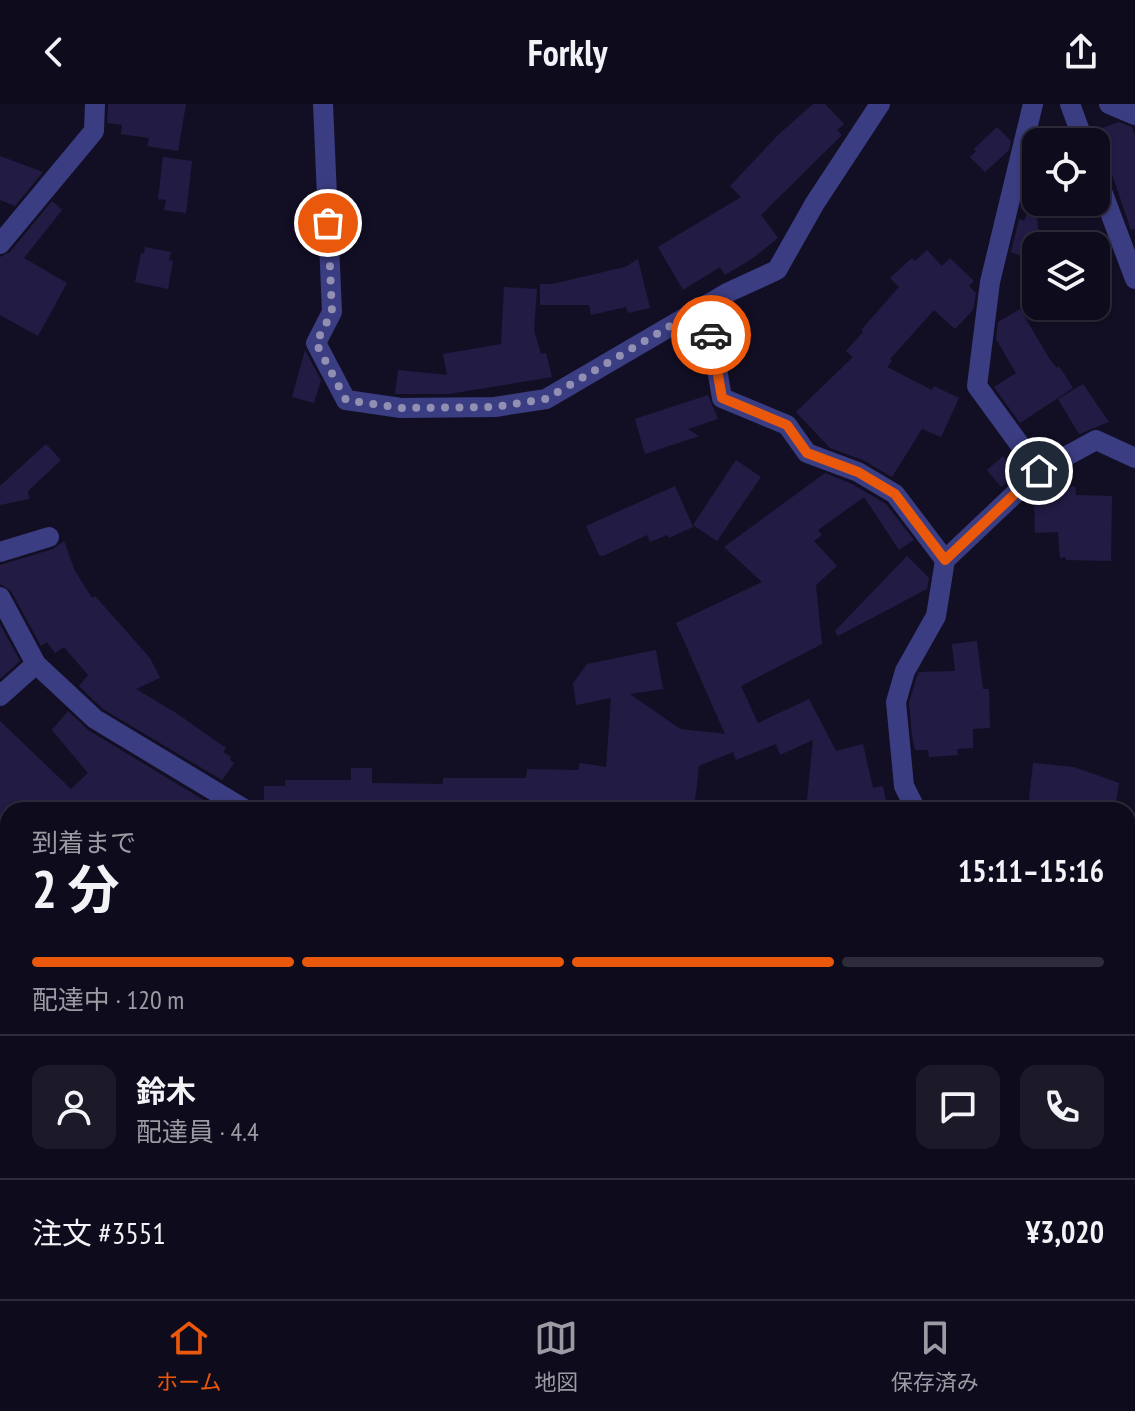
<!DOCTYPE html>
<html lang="ja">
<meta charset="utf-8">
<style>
body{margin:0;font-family:"PT Sans Narrow","Noto Sans JP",sans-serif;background:#1c1929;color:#f1f3f6;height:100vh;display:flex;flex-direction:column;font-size:30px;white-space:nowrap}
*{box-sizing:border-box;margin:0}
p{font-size:26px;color:#9b9ba3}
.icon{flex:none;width:44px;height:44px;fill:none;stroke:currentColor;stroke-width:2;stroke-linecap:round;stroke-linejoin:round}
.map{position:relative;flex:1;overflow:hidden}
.side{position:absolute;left:0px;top:698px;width:1136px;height:498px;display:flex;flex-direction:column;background:#0e0b1c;border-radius:24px 24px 0 0;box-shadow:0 2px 6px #0004,0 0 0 2px #2e2b3b}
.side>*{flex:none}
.fabs{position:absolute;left:1022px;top:24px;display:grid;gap:16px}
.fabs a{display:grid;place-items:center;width:88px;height:88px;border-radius:16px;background:#0e0b1c;box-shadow:0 2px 6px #0004,0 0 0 2px #2e2b3b;font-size:40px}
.pin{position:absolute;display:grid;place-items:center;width:68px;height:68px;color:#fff;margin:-34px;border:4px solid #fff;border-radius:50%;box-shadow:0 2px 8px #0007}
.courier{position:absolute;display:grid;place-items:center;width:80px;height:80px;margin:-40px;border:6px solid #ea580c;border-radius:50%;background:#fff;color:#222;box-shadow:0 2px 10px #0007}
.headline em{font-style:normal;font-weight:700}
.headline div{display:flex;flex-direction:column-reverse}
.headline{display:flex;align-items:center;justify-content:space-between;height:136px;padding:0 32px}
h1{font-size:52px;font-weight:700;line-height:60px}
.bar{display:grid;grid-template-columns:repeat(4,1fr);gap:12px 8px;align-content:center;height:96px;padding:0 32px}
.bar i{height:10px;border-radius:6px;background:#2e2b3b}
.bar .active{background:#ea580c}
.bar p{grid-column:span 4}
.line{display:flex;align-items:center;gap:20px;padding:0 32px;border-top:2px solid #2e2b3b}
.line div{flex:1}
.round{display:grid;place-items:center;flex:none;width:84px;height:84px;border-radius:16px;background:#1c1929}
header{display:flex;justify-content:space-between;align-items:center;height:104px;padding:0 32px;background:#0e0b1c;font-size:36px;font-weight:700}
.dock{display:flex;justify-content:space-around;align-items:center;height:112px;border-top:2px solid #2e2b3b;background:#0e0b1c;font-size:22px;color:#9b9ba3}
.dock a{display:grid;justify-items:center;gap:4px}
.dock .active{color:#ea580c}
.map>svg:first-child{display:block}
</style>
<header><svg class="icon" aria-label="back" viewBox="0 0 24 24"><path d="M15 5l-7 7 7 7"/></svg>Forkly<svg class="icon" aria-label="share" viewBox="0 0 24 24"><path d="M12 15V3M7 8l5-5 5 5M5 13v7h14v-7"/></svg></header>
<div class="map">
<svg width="1135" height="1195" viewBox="0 0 1135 1195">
<rect width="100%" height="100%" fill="#120f25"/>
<!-- green -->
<polygon fill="#122e2c" points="90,1188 393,1188 390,1195 87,1195"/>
<!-- building -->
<g fill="#221c45">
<polygon points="108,0 186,0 178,47 147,42 149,34 121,30 122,21 107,19"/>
<polygon points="813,0 825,0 844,20 837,26 842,31 761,111 778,134 753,154 725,171 720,163 683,186 658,143 741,93 730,82 778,31"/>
<polygon points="1119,18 1132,23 1135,32 1135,125 1131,126 1097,26"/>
<polygon points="997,23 1011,37 1009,46 985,68 970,53 976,47 974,45"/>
<polygon points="0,52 43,68 15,102 0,96"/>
<polygon points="163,53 192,57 186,109 164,106 166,96 158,95"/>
<polygon points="1036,88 1038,125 1079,141 1036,142 1036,158 1011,148 1019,115 1024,117"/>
<polygon points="52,97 62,106 24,154 67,179 38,232 0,211 0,153 10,148"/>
<polygon points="145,143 171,148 169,156 173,157 168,185 135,178 141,149 144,150"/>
<polygon points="927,146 942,162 950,154 974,177 969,182 976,189 973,206 955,225 934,206 890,255 892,257 887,263 932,286 934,282 959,294 941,333 922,325 892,373 863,356 830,344 796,308 853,253 846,247 863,228 861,226 899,183 890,174 912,154 915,157"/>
<polygon points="638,155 650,204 628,209 626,203 591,211 589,201 540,201 540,180 552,180 625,163"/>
<polygon points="504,183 537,185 534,226 541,250 546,249 552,273 449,290 395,290 398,266 447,271 443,250 501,240"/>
<polygon points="1020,205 1049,254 1057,264 1059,262 1073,284 1020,319 994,283 1016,269 996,235 998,218"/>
<polygon points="305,246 321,276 314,299 292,293"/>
<polygon points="1083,280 1109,318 1079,330 1058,295"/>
<polygon points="708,291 718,315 688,325 699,332 645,350 635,315"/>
<polygon points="46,340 61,356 28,387 29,395 0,401 0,382"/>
<polygon points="1003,352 1017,370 1001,383 987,366"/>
<polygon points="736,356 761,373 717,437 693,421"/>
<polygon points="825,369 852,380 886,400 914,436 899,446 864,393 818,426 822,431 814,437 837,462 816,481 822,540 741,582 758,619 809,595 836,647 863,640 873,684 883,682 888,706 806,706 813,636 780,651 776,640 736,656 733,648 699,662 694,706 443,706 443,703 372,702 372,706 345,706 345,703 264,706 264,682 285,682 285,676 351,676 351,664 372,664 372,679 443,680 443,674 526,674 527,665 578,666 580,659 606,663 611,594 576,601 573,579 587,560 656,546 663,585 630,590 680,625 725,630 676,519 762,478 724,443"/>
<polygon points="675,382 693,423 669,434 667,431 650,438 647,431 603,452 599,451 586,422"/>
<polygon points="1075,382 1076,391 1112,392 1111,457 1066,456 1065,453 1060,454 1058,428 1035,429 1034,392 1040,386"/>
<polygon points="64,437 75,467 92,494 95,492 150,554 160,574 136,585 176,609 226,644 223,648 231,653 230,656 234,659 222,676 103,605 79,582 88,571 64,543 55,549 47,538 41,542 11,487 0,480 0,461 53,445"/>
<polygon points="907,452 929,474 927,485 838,532 835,527"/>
<polygon points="0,520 20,557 0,575"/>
<polygon points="977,537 983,585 989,585 990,624 973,625 973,644 957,645 958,651 929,653 928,646 915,646 912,632 909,599 917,572 919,568 955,567 952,540"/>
<polygon points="68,607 88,626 220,706 8,706 8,719 0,728 0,617 71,685 88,669 52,626"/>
<polygon points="1033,659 1074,663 1119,679 1115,706 1028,706"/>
</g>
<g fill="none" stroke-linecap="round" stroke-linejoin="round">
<!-- street -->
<g stroke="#3b3d82" stroke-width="20">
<polyline points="323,0 332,208 316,239 346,296 401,304 495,303 546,295 729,188 777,166 815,99 880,0"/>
<polyline points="1070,0 1084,38"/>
<polyline points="1109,0 1135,11"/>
<polyline points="1096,71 1135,175"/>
<polyline points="0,140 94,27 95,0"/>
<polyline points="706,201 722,294 787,321 807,349 858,368 895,390 945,456"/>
<polyline points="1039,367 1096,336 1135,354"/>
<polyline points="0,448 49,433"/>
<polyline points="0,493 36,560 95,615 246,706"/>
<polyline points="0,592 36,560"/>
<polyline points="916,706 904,682 896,598 905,567 936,512 945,456 1039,367 977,282 990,178 1033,0"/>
<polyline points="1128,762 1135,764"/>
<polyline points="0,793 8,802"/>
<polyline points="1128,903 1135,906"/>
<polyline points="0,927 8,931"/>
<polyline points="1128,1008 1135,1010"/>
<polyline points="0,1149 8,1152"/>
<polyline points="593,1188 610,1195"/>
<polyline points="44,1195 47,1188"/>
<polyline points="886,1195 889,1188"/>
</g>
</g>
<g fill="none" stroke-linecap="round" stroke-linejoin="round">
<!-- done -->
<polyline stroke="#918fb2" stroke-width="8" stroke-dasharray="0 14.4" points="328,119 332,208 316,239 346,296 401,304 495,303 546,295 706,201 711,231"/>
<!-- route -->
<polyline stroke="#ea580c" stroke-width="10" points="711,231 722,294 787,321 807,349 858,368 895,390 945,456 1039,367"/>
</g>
</svg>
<div class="fabs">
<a><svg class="icon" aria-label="locate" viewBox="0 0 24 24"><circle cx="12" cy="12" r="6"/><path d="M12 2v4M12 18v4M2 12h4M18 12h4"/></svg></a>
<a><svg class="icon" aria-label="layers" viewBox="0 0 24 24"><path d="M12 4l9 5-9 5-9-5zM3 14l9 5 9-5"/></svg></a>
</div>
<div class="pin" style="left:328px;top:119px;background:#ea580c"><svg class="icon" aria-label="bag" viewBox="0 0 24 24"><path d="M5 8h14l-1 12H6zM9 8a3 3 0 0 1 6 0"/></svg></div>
<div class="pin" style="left:1039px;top:367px;background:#1f2937"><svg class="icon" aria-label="home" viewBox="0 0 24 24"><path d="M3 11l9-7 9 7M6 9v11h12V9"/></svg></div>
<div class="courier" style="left:711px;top:231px"><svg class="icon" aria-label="car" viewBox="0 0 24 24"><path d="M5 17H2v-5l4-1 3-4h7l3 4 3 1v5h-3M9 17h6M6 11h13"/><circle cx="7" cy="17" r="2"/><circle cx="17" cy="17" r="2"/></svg></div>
<section class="side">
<div class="headline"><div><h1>2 分</h1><p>到着まで</p></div><em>15:11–15:16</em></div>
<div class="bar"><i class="active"></i><i class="active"></i><i class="active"></i><i></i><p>配達中 · 120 m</p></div>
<div class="line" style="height:144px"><a class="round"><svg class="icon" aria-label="person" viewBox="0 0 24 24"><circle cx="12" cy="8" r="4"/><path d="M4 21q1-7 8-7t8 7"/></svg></a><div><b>鈴木</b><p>配達員 · 4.4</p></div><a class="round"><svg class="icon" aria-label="chat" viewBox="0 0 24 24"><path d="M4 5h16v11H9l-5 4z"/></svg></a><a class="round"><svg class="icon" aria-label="phone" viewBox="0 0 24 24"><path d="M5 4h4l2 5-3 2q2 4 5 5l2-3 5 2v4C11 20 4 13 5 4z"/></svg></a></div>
<div class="line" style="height:104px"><div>注文 #3551</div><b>¥3,020</b></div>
</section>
</div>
<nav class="dock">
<a class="active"><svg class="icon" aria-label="home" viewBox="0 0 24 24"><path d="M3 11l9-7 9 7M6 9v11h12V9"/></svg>ホーム</a>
<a><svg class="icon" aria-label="map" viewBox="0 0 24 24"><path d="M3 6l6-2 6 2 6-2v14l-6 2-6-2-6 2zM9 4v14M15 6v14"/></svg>地図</a>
<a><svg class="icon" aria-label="saved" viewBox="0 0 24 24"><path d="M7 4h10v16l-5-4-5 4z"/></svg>保存済み</a>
</nav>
